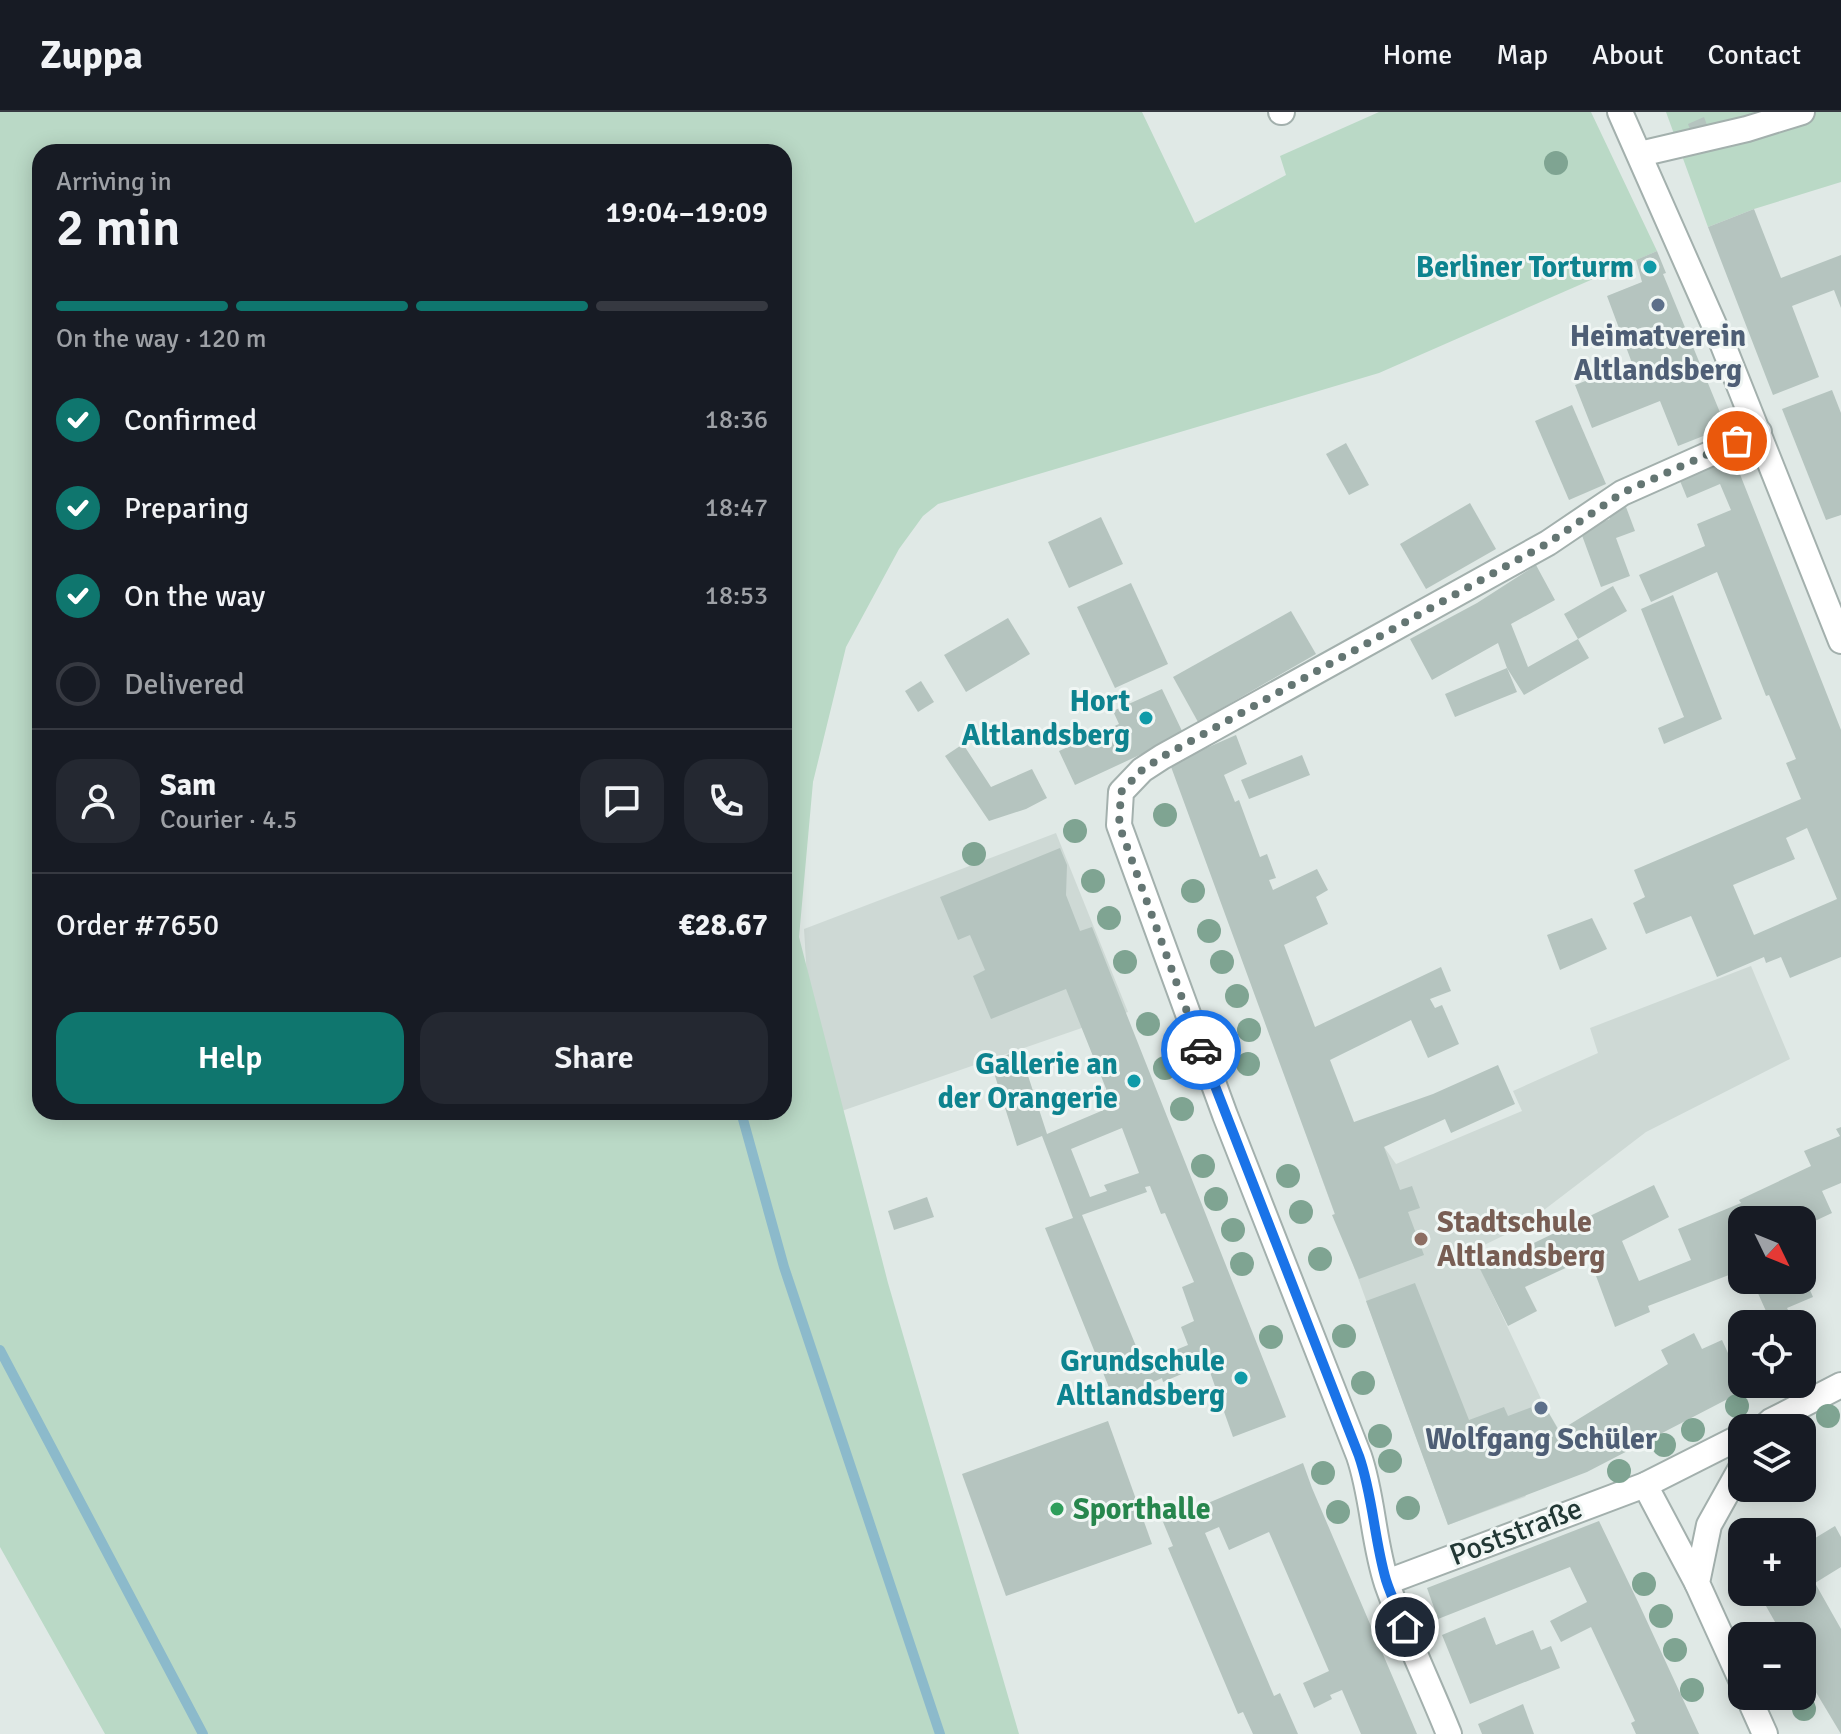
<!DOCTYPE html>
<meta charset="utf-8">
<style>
body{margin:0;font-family:Signika,sans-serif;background:#242831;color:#f1f3f6;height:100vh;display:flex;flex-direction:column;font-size:30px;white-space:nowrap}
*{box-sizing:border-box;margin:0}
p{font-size:26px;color:#9ea1a6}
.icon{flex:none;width:44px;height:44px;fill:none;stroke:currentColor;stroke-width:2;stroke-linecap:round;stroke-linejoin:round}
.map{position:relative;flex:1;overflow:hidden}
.sheet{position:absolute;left:32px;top:32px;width:760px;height:976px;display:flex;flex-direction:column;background:#171b24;border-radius:24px;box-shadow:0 4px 20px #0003}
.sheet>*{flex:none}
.needle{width:52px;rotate:133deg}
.buttons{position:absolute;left:1728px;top:1094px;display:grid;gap:16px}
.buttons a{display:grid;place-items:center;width:88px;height:88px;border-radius:16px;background:#171b24;box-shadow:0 4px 20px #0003;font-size:40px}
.pin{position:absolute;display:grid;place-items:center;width:68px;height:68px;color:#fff;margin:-34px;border:4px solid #fff;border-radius:50%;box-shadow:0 2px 8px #0007}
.courier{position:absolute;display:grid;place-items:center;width:80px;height:80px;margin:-40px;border:6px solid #1a73e8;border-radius:50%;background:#fff;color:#222;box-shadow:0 2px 10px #0007}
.summary em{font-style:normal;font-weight:600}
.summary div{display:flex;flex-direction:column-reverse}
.summary{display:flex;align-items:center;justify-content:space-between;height:136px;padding:0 24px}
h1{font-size:52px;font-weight:600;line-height:60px}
.bar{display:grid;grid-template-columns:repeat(4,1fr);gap:12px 8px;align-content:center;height:96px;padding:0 24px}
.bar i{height:10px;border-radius:6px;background:#363941}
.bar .current{background:#0f766e}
.bar p{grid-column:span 4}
.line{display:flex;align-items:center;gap:20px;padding:0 24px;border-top:2px solid #363941}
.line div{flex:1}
.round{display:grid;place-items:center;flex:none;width:84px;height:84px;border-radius:24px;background:#242831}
ol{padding:0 24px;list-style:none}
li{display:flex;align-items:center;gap:24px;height:88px}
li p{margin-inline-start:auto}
li .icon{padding:8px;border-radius:50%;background:#0f766e;color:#fff;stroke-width:4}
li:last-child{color:#9ea1a6}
li i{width:44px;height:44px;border:4px solid #363941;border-radius:50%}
.cta{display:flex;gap:16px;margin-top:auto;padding:16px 24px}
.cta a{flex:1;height:92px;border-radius:24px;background:#0f766e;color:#fff;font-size:32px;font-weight:600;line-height:92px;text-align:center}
.cta a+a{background:#242831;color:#f1f3f6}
header{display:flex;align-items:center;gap:48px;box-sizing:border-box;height:112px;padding:0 40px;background:#171b24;border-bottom:2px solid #363941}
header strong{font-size:38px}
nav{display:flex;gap:44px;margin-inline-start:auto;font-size:28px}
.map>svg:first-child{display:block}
</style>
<header>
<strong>Zuppa</strong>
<nav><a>Home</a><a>Map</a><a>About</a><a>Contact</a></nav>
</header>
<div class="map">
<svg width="1841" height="1622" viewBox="0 0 1841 1622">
<rect width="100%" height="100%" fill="#e0e9e6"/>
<!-- built -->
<g fill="#ced9d5">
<polygon points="1056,721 1128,900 833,1002 811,932 804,817"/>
<polygon points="1751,854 1790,947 1646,1020 1523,1114 1472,1139 1543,1291 1559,1318 1569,1313 1525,1385 1448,1413 1319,1059 1384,1035 1396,1052 1522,999 1513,979 1598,941 1590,916"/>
</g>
<!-- green -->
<g fill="#bad9c6" fill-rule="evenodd">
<path d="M0,0H1142L1195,111L1286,63L1280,44L1379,0H1591L1657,139L1379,261L938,392L923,404L899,437L846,535L813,670L799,825L888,1171L1019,1622H105L0,1435ZM40,40H784V1000H40Z"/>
<polygon points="1666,0 1841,0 1841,70 1754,97 1708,115"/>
</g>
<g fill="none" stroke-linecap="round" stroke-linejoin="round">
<!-- stream -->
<g stroke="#8cbacb" stroke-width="10">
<polyline points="741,1000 784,1155 940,1622"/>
<polyline points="0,1238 203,1622"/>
</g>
</g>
<!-- building -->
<g fill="#b5c4bf" fill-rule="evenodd">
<polygon points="1704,5 1707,13 1691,20 1688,12"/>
<polygon points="1754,97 1781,166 1841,143 1841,196 1834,178 1792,194 1819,265 1773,283 1708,115"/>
<polygon points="1657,139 1666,161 1663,162 1726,315 1678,334 1660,289 1592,316 1575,273 1632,251 1607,184 1642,170 1636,148"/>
<polygon points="1832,278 1841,301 1841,403 1826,408 1782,297"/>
<polygon points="1572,293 1606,372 1569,388 1535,309"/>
<polygon points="1346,331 1369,373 1349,383 1326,342"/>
<path d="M1732,342L1841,618V845L1790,866L1781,845L1766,851L1764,845L1717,865L1691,804L1646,822L1633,791L1645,785L1634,758L1801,687L1786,651L1796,647L1769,583L1766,584L1717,460L1651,490L1639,463L1705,434L1697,412L1731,398L1720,372L1687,386L1678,364ZM1807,716L1837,787L1754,823L1733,773L1795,747L1786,726Z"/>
<polygon points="1470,391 1496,437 1426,477 1400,432"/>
<polygon points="1626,395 1635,419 1616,426 1630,464 1601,475 1580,418 1610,407 1607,402"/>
<polygon points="1101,405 1123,452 1069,476 1048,430"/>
<polygon points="1536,453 1555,488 1511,512 1528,555 1578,527 1589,546 1524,583 1507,556 1498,531 1432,568 1410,527 1477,491"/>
<polygon points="1131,471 1168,552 1115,576 1077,495"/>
<polygon points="1613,474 1627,499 1578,527 1564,502"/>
<polygon points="1673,483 1722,607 1664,632 1658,616 1684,605 1641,497"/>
<polygon points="1291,499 1316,542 1198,610 1173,565"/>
<polygon points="1008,506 1030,542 966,580 944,543"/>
<polygon points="1507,556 1517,580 1455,605 1445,582"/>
<polygon points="921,569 934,590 918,600 905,579"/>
<polygon points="1162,577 1182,619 1170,627 1172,628 1075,673 1059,639 1119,612 1113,599"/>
<polygon points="1236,623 1247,652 1224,663 1235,690 1239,688 1260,745 1267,742 1276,766 1269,768 1273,778 1317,757 1328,778 1316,785 1328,812 1284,833 1315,915 1441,855 1451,879 1430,887 1435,896 1442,893 1459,932 1428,946 1411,908 1330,948 1354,1010 1433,982 1498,953 1515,992 1451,1021 1445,1007 1384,1035 1400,1078 1412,1074 1420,1096 1408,1100 1424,1143 1359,1167 1332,1103 1335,1102 1170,652"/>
<polygon points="963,632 991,675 1032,657 1047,686 1026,697 989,709 945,644"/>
<polygon points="1302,643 1310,663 1249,687 1241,668"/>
<path d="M1060,736L1067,753L1066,783L1080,819L1092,815L1286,1305L1233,1325L1205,1246L1198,1255L1163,1270L1162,1266L1114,1288L1045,1116L1073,1106L1042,1024L1017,1034L990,948L1020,939L1047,1022L1113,994L1066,877L991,907L973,864L985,858L970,823L958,828L940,785ZM1122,1016L1139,1061L1104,1073L1107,1079L1090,1085L1071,1037ZM1150,1074L1161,1102L1165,1101L1194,1170L1182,1175L1194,1209L1181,1215L1188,1233L1143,1251L1082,1103L1147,1080L1145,1075Z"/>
<polygon points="1592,806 1607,837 1560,858 1547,823"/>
<polygon points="1841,1015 1841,1071 1822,1079 1832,1101 1802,1115 1802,1108 1742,1108 1742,1158 1648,1194 1650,1200 1615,1215 1589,1145 1525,1175 1537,1199 1508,1214 1480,1157 1654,1073 1669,1105 1622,1129 1639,1169 1691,1148 1678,1117 1741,1091 1739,1088 1811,1054 1804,1039 1840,1024 1836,1017"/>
<polygon points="927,1085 934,1105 894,1118 888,1099"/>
<polygon points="1802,1160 1813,1185 1787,1196 1795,1212 1763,1212 1770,1208 1752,1168 1802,1168"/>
<polygon points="1415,1171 1469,1308 1504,1295 1508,1304 1543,1291 1559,1319 1668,1252 1661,1238 1694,1221 1702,1237 1722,1228 1745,1278 1587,1360 1448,1413 1366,1189"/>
<polygon points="1108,1309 1152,1432 1006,1484 962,1362"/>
<polygon points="1303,1351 1312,1376 1417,1622 1361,1622 1342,1578 1330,1583 1332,1587 1314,1596 1303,1571 1329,1559 1269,1420 1229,1438 1219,1415 1205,1421 1274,1584 1280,1581 1298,1622 1253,1622 1243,1600 1238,1602 1168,1436 1173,1434 1163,1410"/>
<polygon points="1599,1409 1639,1492 1699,1622 1636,1622 1631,1611 1635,1609 1591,1515 1561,1530 1550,1509 1587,1490 1570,1455 1438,1507 1427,1476"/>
<polygon points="1835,1414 1841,1425 1841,1455 1815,1471 1841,1517 1841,1622 1802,1557 1802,1524 1783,1524 1758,1480 1802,1480 1802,1434"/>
<polygon points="1485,1505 1496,1533 1533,1518 1541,1538 1551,1534 1560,1556 1470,1592 1442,1523"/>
<polygon points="1523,1592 1534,1622 1482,1622 1478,1612"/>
</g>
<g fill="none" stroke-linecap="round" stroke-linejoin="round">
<defs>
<g id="minor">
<polyline points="1281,0 1282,0"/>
<polyline points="1620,0 1723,233 1841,529"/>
<polyline points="1640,42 1747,17 1802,0"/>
<polyline points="1763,1316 1771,1309 1841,1273"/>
<polyline points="1742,1354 1709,1413 1697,1471 1742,1570"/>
<polyline points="1645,1373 1697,1471"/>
<polyline points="1387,1470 1645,1373 1742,1324"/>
<polyline points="1748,1584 1765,1622"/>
<path d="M1449,1622C1429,1572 1405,1523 1387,1472C1373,1430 1373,1385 1359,1344L1225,1003L1119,713L1121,680L1142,658L1162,645L1548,431L1622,381L1759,320"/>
</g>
</defs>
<!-- minor casing -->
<use href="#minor" stroke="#a3b0ad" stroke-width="28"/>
<!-- minor -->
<use href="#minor" stroke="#fff" stroke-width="24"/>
</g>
<!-- trees -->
<g fill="#7fa492">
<circle cx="1556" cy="51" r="12"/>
<circle cx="1165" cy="703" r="12"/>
<circle cx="1075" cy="719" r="12"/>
<circle cx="974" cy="742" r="12"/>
<circle cx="1093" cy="769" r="12"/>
<circle cx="1193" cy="779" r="12"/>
<circle cx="1109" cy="806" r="12"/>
<circle cx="1209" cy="819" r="12"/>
<circle cx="1125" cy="850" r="12"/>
<circle cx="1222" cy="850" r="12"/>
<circle cx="1237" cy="884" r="12"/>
<circle cx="1148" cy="912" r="12"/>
<circle cx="1249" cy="918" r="12"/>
<circle cx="1248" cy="952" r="12"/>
<circle cx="1165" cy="956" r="12"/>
<circle cx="1182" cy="997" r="12"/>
<circle cx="1203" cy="1054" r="12"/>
<circle cx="1288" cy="1064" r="12"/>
<circle cx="1216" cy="1087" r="12"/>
<circle cx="1301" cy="1100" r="12"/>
<circle cx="1233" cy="1118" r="12"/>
<circle cx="1320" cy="1147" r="12"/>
<circle cx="1242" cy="1152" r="12"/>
<circle cx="1344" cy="1224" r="12"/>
<circle cx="1271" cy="1225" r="12"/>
<circle cx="1363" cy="1271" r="12"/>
<circle cx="1737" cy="1294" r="12"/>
<circle cx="1828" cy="1304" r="12"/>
<circle cx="1693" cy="1318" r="12"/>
<circle cx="1380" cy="1324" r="12"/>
<circle cx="1664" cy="1333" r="12"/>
<circle cx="1390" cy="1349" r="12"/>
<circle cx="1619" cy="1359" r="12"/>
<circle cx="1323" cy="1361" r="12"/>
<circle cx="1408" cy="1396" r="12"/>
<circle cx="1338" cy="1400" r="12"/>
<circle cx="1644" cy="1472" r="12"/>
<circle cx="1661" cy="1504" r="12"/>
<circle cx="1675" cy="1538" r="12"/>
<circle cx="1692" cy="1578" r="12"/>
<circle cx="1804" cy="1597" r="12"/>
</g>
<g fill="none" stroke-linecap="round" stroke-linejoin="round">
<!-- done -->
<polyline stroke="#647673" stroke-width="8" stroke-dasharray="0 14.4" points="1201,938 1119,713 1121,680 1142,658 1162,645 1548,431 1622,381 1737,329"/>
<!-- route -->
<path stroke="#1a73e8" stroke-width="10" d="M1201,938L1359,1344C1373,1384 1374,1427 1386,1468C1391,1484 1399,1500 1405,1515"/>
</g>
<!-- markers -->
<g fill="#0f9aa8" stroke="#f0f6f4" stroke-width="3">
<circle cx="1650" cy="155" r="8"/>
<circle cx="1146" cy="606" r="8"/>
<circle cx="1134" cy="969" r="8"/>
<circle cx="1241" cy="1266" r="8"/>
</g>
<g fill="#5c6f8a" stroke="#f0f6f4" stroke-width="3">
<circle cx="1658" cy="193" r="8"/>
<circle cx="1541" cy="1296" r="8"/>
</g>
<circle fill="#8d6e63" stroke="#f0f6f4" stroke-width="3" cx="1421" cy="1127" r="8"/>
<circle fill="#2e9e5b" stroke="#f0f6f4" stroke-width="3" cx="1057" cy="1397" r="8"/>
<g text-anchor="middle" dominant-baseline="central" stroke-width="6" stroke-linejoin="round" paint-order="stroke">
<!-- culture labels -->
<g font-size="30" font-weight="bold" fill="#0d838f" stroke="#f0f6f4" text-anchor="end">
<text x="1634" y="155">Berliner Torturm</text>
<text x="1130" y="589">Hort<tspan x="1130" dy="34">Altlandsberg</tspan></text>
<text x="1118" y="952">Gallerie an<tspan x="1118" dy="34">der Orangerie</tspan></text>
<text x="1225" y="1249">Grundschule<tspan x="1225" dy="34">Altlandsberg</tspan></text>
</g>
<!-- service labels -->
<g font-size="30" font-weight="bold" fill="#4e5e75" stroke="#f0f6f4">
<text x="1658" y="224">Heimatverein<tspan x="1658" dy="34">Altlandsberg</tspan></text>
<text x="1541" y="1327">Wolfgang Schüler</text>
</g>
<!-- education labels -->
<g font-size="30" font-weight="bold" fill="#785e54" stroke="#f0f6f4" text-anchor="start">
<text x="1437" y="1110">Stadtschule<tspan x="1437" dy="34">Altlandsberg</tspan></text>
</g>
<!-- leisure labels -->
<g font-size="30" font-weight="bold" fill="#27864d" stroke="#f0f6f4" text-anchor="start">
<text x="1073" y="1397">Sporthalle</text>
</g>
<!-- street labels -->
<g font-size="30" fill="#223835" stroke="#f0f6f4">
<text transform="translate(1516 1420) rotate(-21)">Poststraße</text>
</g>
</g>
</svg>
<div class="buttons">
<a><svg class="needle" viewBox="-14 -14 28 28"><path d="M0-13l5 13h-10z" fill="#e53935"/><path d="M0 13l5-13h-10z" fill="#9ea1a6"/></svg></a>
<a><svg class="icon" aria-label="locate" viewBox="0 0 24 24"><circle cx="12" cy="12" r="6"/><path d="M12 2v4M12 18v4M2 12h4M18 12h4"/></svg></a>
<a><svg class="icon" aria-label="layers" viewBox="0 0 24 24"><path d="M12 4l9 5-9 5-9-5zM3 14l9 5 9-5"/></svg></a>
<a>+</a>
<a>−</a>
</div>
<div class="pin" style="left:1737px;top:329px;background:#ea580c"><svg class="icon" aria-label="bag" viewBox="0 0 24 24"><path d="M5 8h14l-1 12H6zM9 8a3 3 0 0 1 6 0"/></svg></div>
<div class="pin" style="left:1405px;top:1515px;background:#1f2937"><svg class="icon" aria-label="home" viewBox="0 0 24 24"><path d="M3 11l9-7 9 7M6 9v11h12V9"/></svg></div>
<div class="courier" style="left:1201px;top:938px"><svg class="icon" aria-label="car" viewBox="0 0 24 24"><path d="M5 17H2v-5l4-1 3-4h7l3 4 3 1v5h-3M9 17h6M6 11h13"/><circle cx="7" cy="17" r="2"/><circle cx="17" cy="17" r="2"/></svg></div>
<section class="sheet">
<div class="summary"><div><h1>2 min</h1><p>Arriving in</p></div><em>19:04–19:09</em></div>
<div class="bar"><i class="current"></i><i class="current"></i><i class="current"></i><i></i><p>On the way · 120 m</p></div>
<ol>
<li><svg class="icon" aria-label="check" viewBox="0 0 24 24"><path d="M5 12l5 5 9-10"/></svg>Confirmed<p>18:36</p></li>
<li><svg class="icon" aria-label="check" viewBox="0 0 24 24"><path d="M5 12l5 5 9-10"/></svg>Preparing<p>18:47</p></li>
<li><svg class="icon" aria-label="check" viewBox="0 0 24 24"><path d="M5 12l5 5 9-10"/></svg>On the way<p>18:53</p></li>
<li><i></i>Delivered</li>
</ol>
<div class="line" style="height:144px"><a class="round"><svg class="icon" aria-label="person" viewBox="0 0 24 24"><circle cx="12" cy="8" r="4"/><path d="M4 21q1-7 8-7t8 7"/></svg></a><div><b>Sam</b><p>Courier · 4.5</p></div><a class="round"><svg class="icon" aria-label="chat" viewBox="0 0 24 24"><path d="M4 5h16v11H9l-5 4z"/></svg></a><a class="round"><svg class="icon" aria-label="phone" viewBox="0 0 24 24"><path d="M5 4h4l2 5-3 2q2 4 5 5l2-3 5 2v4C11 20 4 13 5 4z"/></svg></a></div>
<div class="line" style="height:104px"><div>Order #7650</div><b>€28.67</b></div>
<div class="cta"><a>Help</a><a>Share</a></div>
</section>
</div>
